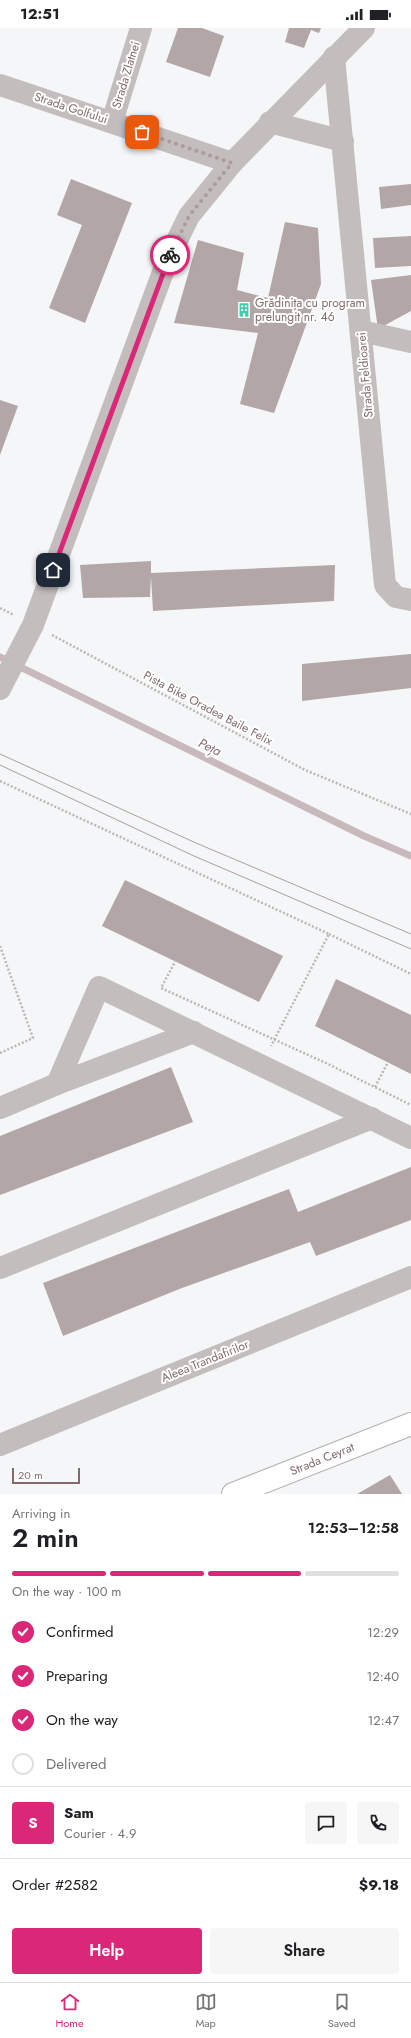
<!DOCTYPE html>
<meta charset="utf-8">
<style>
body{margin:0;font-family:Jost,sans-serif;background:#f6f6f6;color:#202124;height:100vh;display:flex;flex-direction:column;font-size:15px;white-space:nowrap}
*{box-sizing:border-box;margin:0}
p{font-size:13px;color:#757577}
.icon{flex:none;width:22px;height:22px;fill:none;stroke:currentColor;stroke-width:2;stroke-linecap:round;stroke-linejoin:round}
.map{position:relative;height:1466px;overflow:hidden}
.sheet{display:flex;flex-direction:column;background:#fff;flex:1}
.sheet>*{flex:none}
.scale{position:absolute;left:12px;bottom:10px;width:68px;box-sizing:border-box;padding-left:4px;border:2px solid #826a6b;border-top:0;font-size:11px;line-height:14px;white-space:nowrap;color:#826a6b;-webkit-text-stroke:3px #fff;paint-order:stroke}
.pin{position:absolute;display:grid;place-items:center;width:34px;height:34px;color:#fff;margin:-17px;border-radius:8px;box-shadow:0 2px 6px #0006}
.courier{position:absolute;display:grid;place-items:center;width:40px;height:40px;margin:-20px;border:3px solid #db2777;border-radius:50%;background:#fff;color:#222;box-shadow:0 1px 5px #0007}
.summary em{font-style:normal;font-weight:600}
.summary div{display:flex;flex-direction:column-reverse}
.summary{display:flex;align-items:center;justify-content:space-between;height:68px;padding:0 12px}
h1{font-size:26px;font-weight:600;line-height:30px}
.bar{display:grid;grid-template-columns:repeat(4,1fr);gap:6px 4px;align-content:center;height:48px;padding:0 12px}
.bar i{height:5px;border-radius:3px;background:#e0e0e0}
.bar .on{background:#db2777}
.bar p{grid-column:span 4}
.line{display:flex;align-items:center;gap:10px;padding:0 12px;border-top:1px solid #e0e0e0}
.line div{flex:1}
.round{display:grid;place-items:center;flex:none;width:42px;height:42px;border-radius:4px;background:#f6f6f6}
ol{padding:0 12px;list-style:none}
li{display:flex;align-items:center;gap:12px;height:44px}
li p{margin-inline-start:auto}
li .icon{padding:4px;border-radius:50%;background:#db2777;color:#fff;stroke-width:4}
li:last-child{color:#757577}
li i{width:22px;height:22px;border:2px solid #e0e0e0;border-radius:50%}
.primary-button{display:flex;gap:8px;margin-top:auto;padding:8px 12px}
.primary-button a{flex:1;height:46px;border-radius:4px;background:#db2777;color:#fff;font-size:16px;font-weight:600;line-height:46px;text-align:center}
.primary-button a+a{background:#f6f6f6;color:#202124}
.status{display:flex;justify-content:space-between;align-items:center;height:28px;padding:0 20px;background:#fff;direction:ltr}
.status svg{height:11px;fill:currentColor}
.tab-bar{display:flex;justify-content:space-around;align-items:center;height:56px;border-top:1px solid #e0e0e0;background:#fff;font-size:11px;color:#757577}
.tab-bar a{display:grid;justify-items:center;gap:2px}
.tab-bar .on{color:#db2777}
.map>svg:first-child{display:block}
</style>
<div class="status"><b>12:51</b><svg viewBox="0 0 49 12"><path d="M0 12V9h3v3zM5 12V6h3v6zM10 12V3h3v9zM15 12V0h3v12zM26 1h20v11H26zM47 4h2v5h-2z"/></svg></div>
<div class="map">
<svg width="411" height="1466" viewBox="0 0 411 1466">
<rect width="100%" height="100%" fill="#f5f6f7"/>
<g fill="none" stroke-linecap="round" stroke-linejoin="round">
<!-- stream -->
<polyline stroke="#c7b9bc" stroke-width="7" points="0,629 364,808 411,828"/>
</g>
<!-- building -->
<g fill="#b3a6a7">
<polygon points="178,0 202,0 224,8 210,49 166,34"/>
<polygon points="289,0 321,0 319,5 311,2 304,20 285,14"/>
<polygon points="71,151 132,175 85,295 49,280 82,197 57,187"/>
<polygon points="411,156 411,177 381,181 379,159"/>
<polygon points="285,194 318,200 321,256 274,385 240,376 258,305 174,295 198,212 244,225 237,262 268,270"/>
<polygon points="411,208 411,238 375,240 373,210"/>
<polygon points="411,247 411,283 378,301 371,252"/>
<polygon points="0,372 18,378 0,427"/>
<polygon points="151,533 151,545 335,537 334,573 153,583 151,549 150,569 83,570 80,537"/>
<polygon points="411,626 411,660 302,673 302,636"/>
<polygon points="125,852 283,928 259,974 102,898"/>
<polygon points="336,951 411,987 411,1046 315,998"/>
<polygon points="171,1039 193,1094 0,1167 0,1108"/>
<polygon points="411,1139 411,1192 316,1228 310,1214 182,1260 63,1308 43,1255 289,1161 298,1184"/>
<polygon points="390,1447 402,1466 357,1466"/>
</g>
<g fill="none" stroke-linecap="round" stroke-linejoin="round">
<defs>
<polyline id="major" points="233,1466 411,1396"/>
</defs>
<!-- major casing -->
<use href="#major" stroke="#b8b1b1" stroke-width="24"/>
<!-- path -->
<g stroke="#bcb7b7" stroke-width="2.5" stroke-dasharray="2 2" stroke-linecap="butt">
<polyline points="0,580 14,587"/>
<polyline points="52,607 305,742 411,786"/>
<polyline points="0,753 329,906 271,1018"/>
<polyline points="329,906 411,946"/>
<polyline points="0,918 33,1010 0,1025"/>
<polyline points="176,932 161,960 328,1036 411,1077"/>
<polyline points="375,1059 388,1034"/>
</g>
<!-- minor -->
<g stroke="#c4bdbd" stroke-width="22">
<polyline points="334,29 385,557 396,569 411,572"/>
<polyline points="0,57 232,135"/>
<polyline points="112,94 141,0"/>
<polyline points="270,94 343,113"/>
<polyline points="361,303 411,314"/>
<polyline points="0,661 33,597 167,233 189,188 232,135 364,0"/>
<polyline points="57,1056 99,959 411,1110"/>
<polyline points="0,1080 57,1056 194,1004"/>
<polyline points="0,1240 372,1090"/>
<polyline points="0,1417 411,1249"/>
</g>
<!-- major -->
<use href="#major" stroke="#fff" stroke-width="22"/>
<!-- tram -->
<g stroke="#aa9fa0" stroke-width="1">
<polyline points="0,726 196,815 411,906"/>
<polyline points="0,737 194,828 411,921"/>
</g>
</g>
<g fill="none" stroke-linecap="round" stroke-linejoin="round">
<!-- done -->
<polyline stroke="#aa9b9c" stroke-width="4" stroke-dasharray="0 7.2" points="142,104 232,135 189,188 170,227"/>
<!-- route -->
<polyline stroke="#db2777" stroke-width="5" points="53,542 170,227"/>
</g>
<!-- icons -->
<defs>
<symbol id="building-bare" viewBox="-9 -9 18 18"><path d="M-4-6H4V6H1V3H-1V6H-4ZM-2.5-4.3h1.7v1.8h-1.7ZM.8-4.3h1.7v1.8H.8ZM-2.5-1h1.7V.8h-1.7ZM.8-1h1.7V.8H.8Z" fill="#3fceaa" stroke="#fff" stroke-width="2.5" paint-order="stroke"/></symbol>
</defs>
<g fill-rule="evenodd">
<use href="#building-bare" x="234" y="272" width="20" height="20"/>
</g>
<g text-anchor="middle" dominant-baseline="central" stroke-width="4" stroke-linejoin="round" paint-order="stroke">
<!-- street labels -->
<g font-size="12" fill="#826a6b" stroke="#fff">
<text transform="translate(126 47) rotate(-73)">Strada Zlatnei</text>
<text transform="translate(71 80) rotate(18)">Strada Golfului</text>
<text transform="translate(365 347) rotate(-95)">Strada Feldioarei</text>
<text transform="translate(208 680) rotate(28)">Pista Bike Oradea Baile Felix</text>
<text transform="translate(205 1333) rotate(-22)">Aleea Trandafirilor</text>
<text transform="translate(322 1431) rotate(-22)">Strada Ceyrat</text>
</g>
<!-- poi labels -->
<g font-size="12" fill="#826a6b" stroke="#fff" text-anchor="start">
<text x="255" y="275">Grădinița cu program<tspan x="255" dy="14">prelungit nr. 46</tspan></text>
</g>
<!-- water labels -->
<g font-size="13" font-style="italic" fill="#856b71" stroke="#fff">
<text transform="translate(210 719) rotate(26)">Peța</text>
</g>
</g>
</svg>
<div class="scale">20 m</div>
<div class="pin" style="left:142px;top:104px;background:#ea580c"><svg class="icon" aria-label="bag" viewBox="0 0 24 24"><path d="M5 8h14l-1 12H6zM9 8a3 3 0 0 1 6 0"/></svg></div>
<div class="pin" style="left:53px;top:542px;background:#1f2937"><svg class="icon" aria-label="home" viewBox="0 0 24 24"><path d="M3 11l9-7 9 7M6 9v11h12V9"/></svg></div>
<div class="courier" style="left:170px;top:227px"><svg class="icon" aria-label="bike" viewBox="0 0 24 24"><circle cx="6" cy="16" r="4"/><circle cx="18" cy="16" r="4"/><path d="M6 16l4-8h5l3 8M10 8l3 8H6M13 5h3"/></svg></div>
</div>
<section class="sheet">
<div class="summary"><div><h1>2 min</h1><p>Arriving in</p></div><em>12:53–12:58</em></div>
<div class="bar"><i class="on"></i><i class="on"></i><i class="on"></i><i></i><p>On the way · 100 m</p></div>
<ol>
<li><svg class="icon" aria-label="check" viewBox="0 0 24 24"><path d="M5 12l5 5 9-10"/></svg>Confirmed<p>12:29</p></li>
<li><svg class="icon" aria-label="check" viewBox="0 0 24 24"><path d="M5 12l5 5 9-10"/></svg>Preparing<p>12:40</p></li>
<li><svg class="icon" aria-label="check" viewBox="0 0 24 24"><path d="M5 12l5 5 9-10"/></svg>On the way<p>12:47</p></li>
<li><i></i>Delivered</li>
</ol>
<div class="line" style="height:72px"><b class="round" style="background:#db2777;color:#fff">S</b><div><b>Sam</b><p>Courier · 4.9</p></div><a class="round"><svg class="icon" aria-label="chat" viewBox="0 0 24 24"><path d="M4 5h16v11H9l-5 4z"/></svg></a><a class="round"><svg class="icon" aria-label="phone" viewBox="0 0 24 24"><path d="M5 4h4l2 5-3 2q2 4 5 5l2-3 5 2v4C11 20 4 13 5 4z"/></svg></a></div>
<div class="line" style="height:52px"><div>Order #2582</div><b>$9.18</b></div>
<div class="primary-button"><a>Help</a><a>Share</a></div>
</section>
<nav class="tab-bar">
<a class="on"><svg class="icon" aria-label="home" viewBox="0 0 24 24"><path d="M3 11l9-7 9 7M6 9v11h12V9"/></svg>Home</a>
<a><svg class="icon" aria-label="map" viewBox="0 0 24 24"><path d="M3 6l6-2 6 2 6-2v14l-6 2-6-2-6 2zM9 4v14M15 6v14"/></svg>Map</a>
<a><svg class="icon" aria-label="saved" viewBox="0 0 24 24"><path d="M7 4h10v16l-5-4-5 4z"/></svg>Saved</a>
</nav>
